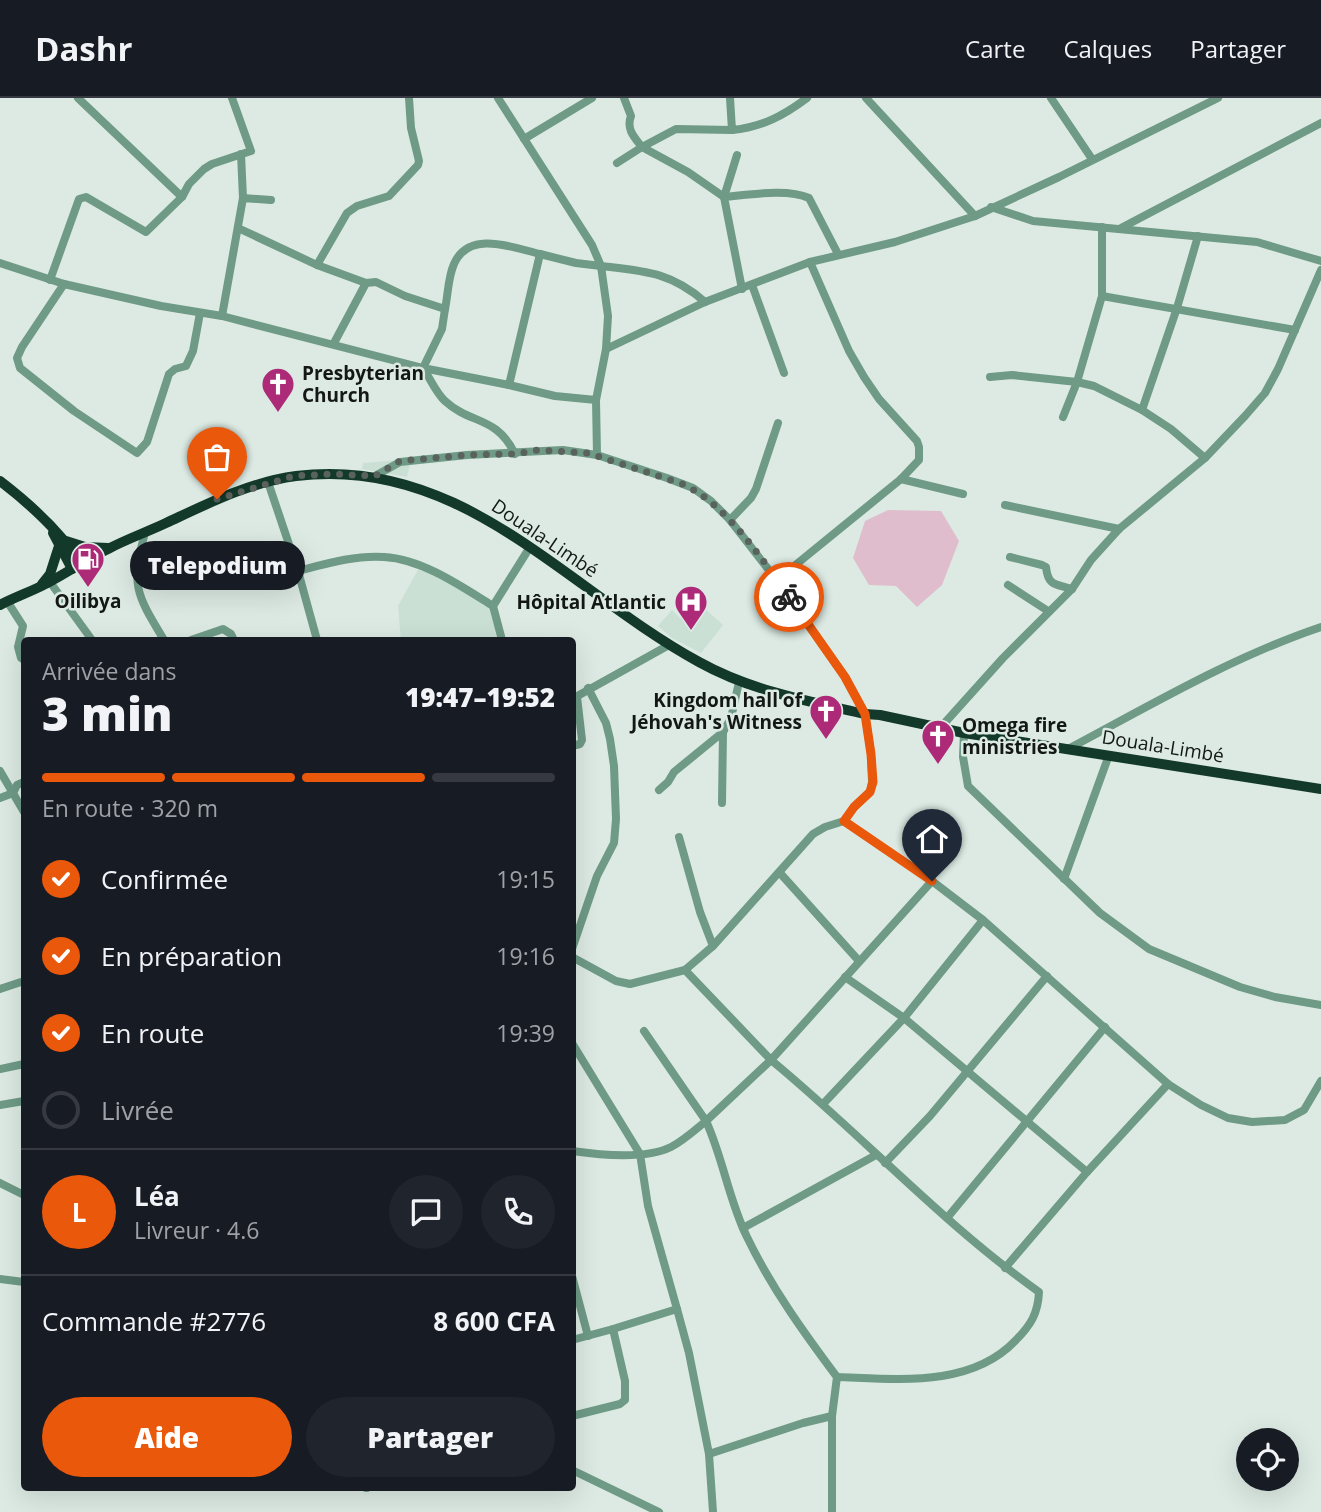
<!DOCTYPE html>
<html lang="fr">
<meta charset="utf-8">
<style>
body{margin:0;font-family:"Open Sans",sans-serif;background:#20242c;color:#f1f3f6;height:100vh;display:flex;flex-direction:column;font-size:26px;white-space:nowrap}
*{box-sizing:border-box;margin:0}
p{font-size:23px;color:#9ea1a6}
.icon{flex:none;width:38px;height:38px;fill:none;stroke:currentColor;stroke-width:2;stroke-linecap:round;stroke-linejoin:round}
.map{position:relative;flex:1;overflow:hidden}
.drawer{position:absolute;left:21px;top:539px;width:555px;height:854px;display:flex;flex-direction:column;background:#171b24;border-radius:7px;box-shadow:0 7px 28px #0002}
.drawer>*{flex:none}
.buttons{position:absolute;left:1236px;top:1330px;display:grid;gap:14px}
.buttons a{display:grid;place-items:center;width:63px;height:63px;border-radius:50%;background:#171b24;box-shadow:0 7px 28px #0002;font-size:35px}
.pin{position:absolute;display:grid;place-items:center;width:60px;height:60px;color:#fff;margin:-72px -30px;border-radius:50% 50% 50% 0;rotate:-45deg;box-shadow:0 0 7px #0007}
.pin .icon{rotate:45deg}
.courier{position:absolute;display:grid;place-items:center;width:70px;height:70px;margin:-35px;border:5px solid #ea580c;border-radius:50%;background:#fff;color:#222;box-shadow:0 2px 9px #0007}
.bubble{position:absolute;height:49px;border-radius:24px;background:#171b24;box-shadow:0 7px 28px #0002;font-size:23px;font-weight:800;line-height:49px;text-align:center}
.head em{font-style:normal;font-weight:800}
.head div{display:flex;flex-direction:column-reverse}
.head{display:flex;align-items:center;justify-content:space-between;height:119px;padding:0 21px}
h1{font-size:46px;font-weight:800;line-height:52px}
.bar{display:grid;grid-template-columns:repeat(4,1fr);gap:10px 7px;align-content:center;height:84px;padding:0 21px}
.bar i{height:9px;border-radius:5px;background:#363941}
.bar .on{background:#ea580c}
.bar p{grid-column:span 4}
.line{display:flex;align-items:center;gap:18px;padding:0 21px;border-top:2px solid #363941}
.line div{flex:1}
.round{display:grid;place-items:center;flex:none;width:74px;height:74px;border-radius:37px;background:#20242c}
ol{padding:0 21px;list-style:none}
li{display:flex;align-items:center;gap:21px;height:77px}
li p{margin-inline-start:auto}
li .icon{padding:7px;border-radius:50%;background:#ea580c;color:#fff;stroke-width:4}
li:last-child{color:#9ea1a6}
li i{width:38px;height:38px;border:4px solid #363941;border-radius:50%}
.button{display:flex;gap:14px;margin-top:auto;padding:14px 21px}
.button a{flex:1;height:80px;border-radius:42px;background:#ea580c;color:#fff;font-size:28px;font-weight:800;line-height:80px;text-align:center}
.button a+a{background:#20242c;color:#f1f3f6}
header{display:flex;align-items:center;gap:42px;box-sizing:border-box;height:98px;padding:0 35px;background:#171b24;border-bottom:2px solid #363941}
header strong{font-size:33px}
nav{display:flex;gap:38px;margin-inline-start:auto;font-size:24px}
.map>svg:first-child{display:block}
</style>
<header>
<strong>Dashr</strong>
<nav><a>Carte</a><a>Calques</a><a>Partager</a></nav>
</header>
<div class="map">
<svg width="1321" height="1414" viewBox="0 0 1321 1414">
<rect width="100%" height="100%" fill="#dceae3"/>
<!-- built -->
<g fill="#cae0d5">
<polygon points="411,361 407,379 362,371 363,365"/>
<polygon points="419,470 492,507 502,542 401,542 398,508"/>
<polygon points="691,509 699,512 703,509 723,527 701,555 672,540 658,528 672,512 680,520"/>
</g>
<!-- green -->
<polygon fill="#e0bdcd" points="888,412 941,413 959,443 942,487 917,509 896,488 869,487 853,460 865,423"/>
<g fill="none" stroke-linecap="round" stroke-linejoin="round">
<!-- minor -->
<g stroke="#6e9a86" stroke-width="8">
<polyline points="78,0 182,99"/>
<polyline points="498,0 592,147 601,168"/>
<path d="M624,0L631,18C626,31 634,39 642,49L676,31L732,32"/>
<path d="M730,0L732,32C762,29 783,18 807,0"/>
<polyline points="866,0 975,118"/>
<polyline points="1051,0 1092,61"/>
<polyline points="524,41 592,0"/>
<polyline points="241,56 243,100"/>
<polyline points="617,65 642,49 688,74 724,99 737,57"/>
<polyline points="991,109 1033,123 1257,144 1321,163"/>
<polyline points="1102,129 1102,198 1077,284 1094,288 1142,312 1177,210 1198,138"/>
<polyline points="238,130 317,167 347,115 357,108 389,98 418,67 419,63 411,30 409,0"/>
<polyline points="1121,130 1321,25"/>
<polyline points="810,164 895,144 975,118 1059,79 1218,0"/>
<path d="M0,165L64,186L161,208L222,218L423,270C430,280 436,295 445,303C471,327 496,317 515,356"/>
<polyline points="317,167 366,185"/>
<polyline points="50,182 79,101 86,99 146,134 182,99 189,86 204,71 212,66 251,53 232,0"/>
<polyline points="64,186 22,249 17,260 20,270 74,313 137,355 147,344 169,276 175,271 186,268 193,253 200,215"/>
<polyline points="752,187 784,275"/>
<path d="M742,191L724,99C748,97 787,90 809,100L838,156"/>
<polyline points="1102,198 1295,232"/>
<path d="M445,211C448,197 448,179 454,166C469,131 514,150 540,156"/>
<polyline points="222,218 243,100 271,102"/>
<polyline points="334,245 366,185 376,184 405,198 445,211 442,231 423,270 509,287 540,156 576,165 601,168"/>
<polyline points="606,251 705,204 810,164 849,253 864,279 879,301 917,343 919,349 919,362 901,381 777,482"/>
<polyline points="990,279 1012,277 1077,284 1063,319"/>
<polyline points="509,287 555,298 596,302"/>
<polyline points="1142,312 1171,331 1205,360"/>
<path d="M597,357L596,302L606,251L608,218L601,168C644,173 671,174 705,204"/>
<polyline points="375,378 400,364 467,357 563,352 597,357 667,380 693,390 711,403 730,422 779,485 845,579 865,616 871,656 872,684 870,694 854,709 844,723 825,729 813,736 713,848"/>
<polyline points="901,381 963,396"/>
<polyline points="268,384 298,473 317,542"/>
<polyline points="1005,407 1119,431"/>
<polyline points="730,422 751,400 756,391 778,325"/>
<path d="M145,435C130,488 137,497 164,542"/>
<path d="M1010,459L1042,467L1046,469C1048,488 1055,486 1072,491"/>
<path d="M298,473C325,466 355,457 384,459C422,461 461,488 493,508"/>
<polyline points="50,484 92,542"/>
<polyline points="1008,487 1048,513"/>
<polyline points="7,503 23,528 18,549 21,560 24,562"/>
<polyline points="191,542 223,531 231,536 234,542"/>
<polyline points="502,542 493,508 530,449"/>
<polyline points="572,601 669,547"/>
<polyline points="941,629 1003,560 1072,491 1091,462 1119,431 1205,360 1245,318 1265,295 1278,271 1321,172"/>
<polyline points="964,635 963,659 968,688 1100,815 1149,851 1240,889 1275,899 1321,907"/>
<polyline points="572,648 580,646 582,642 577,599"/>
<path d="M1068,651C1151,607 1232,559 1321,529"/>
<polyline points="0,673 24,714"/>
<polyline points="659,692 668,684 674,674 723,634"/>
<polyline points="0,700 13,695 17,687 24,684"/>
<polyline points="722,705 723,634 731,620 739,584"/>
<polyline points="780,775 859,863"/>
<polyline points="1064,781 1109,657"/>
<polyline points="932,783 983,822 1168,986 1201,1007 1228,1020 1252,1024 1285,1022 1304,1012 1321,983"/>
<polyline points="572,851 597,778 614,745 616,721 614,668 610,641 606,625 588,590"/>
<polyline points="572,859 616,883 630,886 685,872 713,848 700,814 679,739"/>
<polyline points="685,872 771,962 932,783 844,723"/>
<polyline points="845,879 904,920 1087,1074"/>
<polyline points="0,891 24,883"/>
<path d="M644,933L706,1023L771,962C862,1037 942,1125 1039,1194C1038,1215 1031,1227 1016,1242C971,1290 897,1281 837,1279"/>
<polyline points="572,945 640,1056 648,1108 677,1211"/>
<polyline points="0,971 24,966"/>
<polyline points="824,1005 904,920 983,822"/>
<polyline points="0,1007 24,1003"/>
<path d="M572,1053C600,1057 645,1062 671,1049C683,1043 695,1032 706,1023C723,1060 729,1103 747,1139C771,1189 804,1235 837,1279L832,1318V1414"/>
<polyline points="885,1065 930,1018 1047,878"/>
<polyline points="0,1085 24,1097"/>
<polyline points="947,1120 1105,929"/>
<polyline points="743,1130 876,1057"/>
<polyline points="1005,1170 1087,1074 1168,986"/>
<polyline points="572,1178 588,1238"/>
<polyline points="0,1181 24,1184"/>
<polyline points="572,1242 613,1231"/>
<polyline points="572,1318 620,1306 625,1302 625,1283 613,1231 677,1211 689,1255 709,1356 803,1325 832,1318"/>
<polyline points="572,1333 572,1348"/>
<polyline points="709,1356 713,1414"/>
<polyline points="572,1372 659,1414"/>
<polyline points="366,1390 367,1390"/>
</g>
<!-- highway -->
<g stroke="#13392a" stroke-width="10">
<path d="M0,383C30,406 61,434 81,466"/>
<polyline points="53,435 72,471"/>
<polyline points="66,443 85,449 108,450"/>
<polyline points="42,486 50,476 59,448"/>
<path d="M0,507C17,498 36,492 53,482C71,472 89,460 108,451C127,441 147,434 166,425C207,406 250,384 296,378C462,357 567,492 699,564C751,593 808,603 865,616L880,617L964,635L1321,691"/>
</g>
</g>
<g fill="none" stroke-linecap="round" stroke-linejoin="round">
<!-- done -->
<path stroke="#59625d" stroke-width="7" stroke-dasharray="0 12.6" d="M217,401L294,378L333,376L375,378L400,363L467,357L515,356L538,352L588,355L680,385C724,403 762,461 789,499"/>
<!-- route -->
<polyline stroke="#ea580c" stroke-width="9" points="789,499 845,579 865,616 871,656 873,684 870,694 854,709 844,723 932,783"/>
</g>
<!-- icons -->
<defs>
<symbol id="church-pin" viewBox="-11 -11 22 30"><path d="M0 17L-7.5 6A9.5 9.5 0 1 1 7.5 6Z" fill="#ac2a77" stroke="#dceae3"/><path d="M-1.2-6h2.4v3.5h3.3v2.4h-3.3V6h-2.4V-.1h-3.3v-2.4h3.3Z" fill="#fff"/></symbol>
<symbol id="fuel-pin" viewBox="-11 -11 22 30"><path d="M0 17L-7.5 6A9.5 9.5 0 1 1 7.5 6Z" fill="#ac2a77" stroke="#dceae3"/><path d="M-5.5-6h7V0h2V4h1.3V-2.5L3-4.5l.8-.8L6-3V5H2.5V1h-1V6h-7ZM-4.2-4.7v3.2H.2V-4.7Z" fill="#fff"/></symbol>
<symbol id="hospital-pin" viewBox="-11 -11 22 30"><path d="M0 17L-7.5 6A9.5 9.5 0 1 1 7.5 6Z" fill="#ac2a77" stroke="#dceae3"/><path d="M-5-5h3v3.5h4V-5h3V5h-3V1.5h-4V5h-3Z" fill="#fff"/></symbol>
</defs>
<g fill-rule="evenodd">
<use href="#church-pin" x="259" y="267" width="38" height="52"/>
<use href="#fuel-pin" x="69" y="442" width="38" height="52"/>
<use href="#hospital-pin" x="672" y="485" width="38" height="52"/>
<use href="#church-pin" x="807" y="594" width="38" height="52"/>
<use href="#church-pin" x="919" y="619" width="38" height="52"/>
</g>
<g text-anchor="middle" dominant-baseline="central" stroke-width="5" stroke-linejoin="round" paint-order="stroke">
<!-- poi labels -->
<g font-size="19" font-weight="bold" fill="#131815" stroke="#dceae3" text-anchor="start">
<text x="302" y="275">Presbyterian<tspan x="302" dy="22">Church</tspan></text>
<text x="88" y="503" text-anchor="middle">Oilibya</text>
<text x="666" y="504" text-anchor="end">Hôpital Atlantic</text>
<text x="802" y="602" text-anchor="end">Kingdom hall of<tspan x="802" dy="22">Jéhovah's Witness</tspan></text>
<text x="962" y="627">Omega fire<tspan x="962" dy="22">ministries</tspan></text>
</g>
<!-- street labels -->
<g font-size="19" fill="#131815" stroke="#dceae3">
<text transform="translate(545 440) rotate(34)">Douala-Limbé</text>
<text transform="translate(1163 648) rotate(9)">Douala-Limbé</text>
</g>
</g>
</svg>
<div class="buttons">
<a><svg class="icon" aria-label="locate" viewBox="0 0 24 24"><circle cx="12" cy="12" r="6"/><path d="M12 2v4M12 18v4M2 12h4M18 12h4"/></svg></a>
</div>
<div class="pin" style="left:217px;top:401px;background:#ea580c"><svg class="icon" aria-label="bag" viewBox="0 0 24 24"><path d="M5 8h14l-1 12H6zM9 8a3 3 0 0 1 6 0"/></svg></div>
<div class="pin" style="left:932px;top:783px;background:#1f2937"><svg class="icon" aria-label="home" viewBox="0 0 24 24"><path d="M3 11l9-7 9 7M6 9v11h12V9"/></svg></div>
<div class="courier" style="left:789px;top:499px"><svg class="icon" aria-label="bike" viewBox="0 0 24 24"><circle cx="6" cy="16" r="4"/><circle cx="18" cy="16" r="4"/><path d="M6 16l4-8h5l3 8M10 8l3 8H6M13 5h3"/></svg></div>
<div class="bubble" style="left:130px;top:443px;width:175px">Telepodium</div>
<section class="drawer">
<div class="head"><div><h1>3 min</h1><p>Arrivée dans</p></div><em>19:47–19:52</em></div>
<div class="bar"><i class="on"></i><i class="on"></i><i class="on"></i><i></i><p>En route · 320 m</p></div>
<ol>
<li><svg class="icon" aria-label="check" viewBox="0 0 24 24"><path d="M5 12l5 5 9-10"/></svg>Confirmée<p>19:15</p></li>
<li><svg class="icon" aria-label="check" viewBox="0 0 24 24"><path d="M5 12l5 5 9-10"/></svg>En préparation<p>19:16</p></li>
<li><svg class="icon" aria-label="check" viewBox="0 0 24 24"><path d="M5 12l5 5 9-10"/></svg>En route<p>19:39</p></li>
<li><i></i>Livrée</li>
</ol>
<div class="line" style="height:126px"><b class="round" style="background:#ea580c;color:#fff">L</b><div><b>Léa</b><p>Livreur · 4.6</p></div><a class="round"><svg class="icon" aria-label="chat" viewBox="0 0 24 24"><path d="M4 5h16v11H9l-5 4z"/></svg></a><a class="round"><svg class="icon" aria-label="phone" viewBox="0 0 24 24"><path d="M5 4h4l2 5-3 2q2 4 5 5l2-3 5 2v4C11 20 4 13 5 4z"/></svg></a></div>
<div class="line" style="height:91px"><div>Commande #2776</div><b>8 600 CFA</b></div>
<div class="button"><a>Aide</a><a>Partager</a></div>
</section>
</div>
